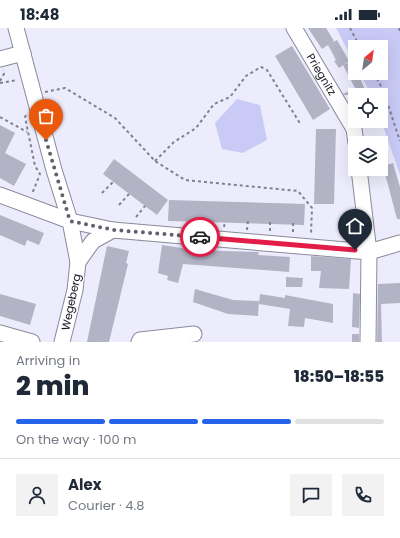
<!DOCTYPE html>
<meta charset="utf-8">
<style>
body{margin:0;font-family:Poppins,sans-serif;background:#f2f2f3;color:#1f2937;height:100vh;display:flex;flex-direction:column;font-size:15px;white-space:nowrap}
*{box-sizing:border-box;margin:0}
p{font-size:13px;color:#747a83}
.icon{flex:none;width:22px;height:22px;fill:none;stroke:currentColor;stroke-width:2;stroke-linecap:round;stroke-linejoin:round}
.map{position:relative;height:314px;overflow:hidden}
.drawer{display:flex;flex-direction:column;background:#fff;flex:1}
.drawer>*{flex:none}
.needle{width:26px;rotate:29deg}
.controls{position:absolute;left:348px;top:12px;display:grid;gap:8px}
.controls a{display:grid;place-items:center;width:40px;height:40px;border-radius:0px;background:#fff;box-shadow:0 4px 16px #0002;font-size:20px}
.pin{position:absolute;display:grid;place-items:center;width:34px;height:34px;color:#fff;margin:-41px -17px;border-radius:50% 50% 50% 0;rotate:-45deg;box-shadow:0 0 4px #0007}
.pin .icon{rotate:45deg}
.courier{position:absolute;display:grid;place-items:center;width:40px;height:40px;margin:-20px;border:3px solid #e11d48;border-radius:50%;background:#fff;color:#222;box-shadow:0 1px 5px #0007}
.summary em{font-style:normal;font-weight:800}
.summary div{display:flex;flex-direction:column-reverse}
.summary{display:flex;align-items:center;justify-content:space-between;height:68px;padding:0 16px}
h1{font-size:26px;font-weight:800;line-height:30px}
.bar{display:grid;grid-template-columns:repeat(4,1fr);gap:6px 4px;align-content:center;height:48px;padding:0 16px}
.bar i{height:5px;border-radius:3px;background:#e0e1e3}
.bar .on{background:#2563eb}
.bar p{grid-column:span 4}
.line{display:flex;align-items:center;gap:10px;padding:0 16px;border-top:1px solid #e0e1e3}
.line div{flex:1}
.round{display:grid;place-items:center;flex:none;width:42px;height:42px;border-radius:0px;background:#f2f2f3}
.status{display:flex;justify-content:space-between;align-items:center;height:28px;padding:0 20px;background:#fff;direction:ltr}
.status svg{height:11px;fill:currentColor}
.map>svg:first-child{display:block}
</style>
<div class="status"><b>18:48</b><svg viewBox="0 0 49 12"><path d="M0 12V9h3v3zM5 12V6h3v6zM10 12V3h3v9zM15 12V0h3v12zM26 1h20v11H26zM47 4h2v5h-2z"/></svg></div>
<div class="map">
<svg width="400" height="314" viewBox="0 0 400 314">
<rect width="100%" height="100%" fill="#ececfc"/>
<!-- green -->
<g fill="#cacaf7">
<polygon points="336,0 400,0 400,147 381,92 381,67 371,67 360,45 381,45 381,19 355,19 355,36"/>
<polygon points="237,71 260,77 267,112 243,125 222,121 215,95"/>
</g>
<!-- building -->
<g fill="#b3b3c6">
<polygon points="308,0 326,0 334,13 331,15 337,12 349,33 339,40 334,33 336,32 328,17 322,21"/>
<polygon points="292,18 330,81 313,92 275,28"/>
<polygon points="352,33 355,38 355,45 358,45 367,67 344,67 343,66 355,60 343,37"/>
<polygon points="0,97 15,105 5,125 26,136 14,158 0,150"/>
<polygon points="316,101 336,101 334,176 314,176"/>
<polygon points="114,131 168,172 157,187 103,146"/>
<polygon points="393,135 400,159 400,191 397,191 383,138"/>
<polygon points="169,172 305,176 304,197 168,193"/>
<polygon points="0,187 44,205 39,217 27,212 25,218 0,207"/>
<polygon points="162,217 195,222 259,224 258,227 290,229 289,244 183,236 178,255 167,252 168,248 158,245"/>
<polygon points="107,218 129,223 126,235 128,236 109,314 87,314"/>
<polygon points="311,228 351,231 349,261 319,260 321,243 311,243"/>
<polygon points="286,249 303,250 302,259 286,259"/>
<polygon points="400,255 400,275 381,276 382,314 377,314 378,256"/>
<polygon points="195,261 233,272 259,273 258,288 228,286 193,274"/>
<polygon points="353,265 360,266 359,300 352,299"/>
<polygon points="0,266 36,276 30,297 0,288"/>
<polygon points="260,266 285,270 285,267 333,276 333,295 305,290 304,299 288,298 290,281 259,276"/>
<rect x="352" y="306" width="7" height="8"/>
</g>
<g fill="none" stroke-linecap="round" stroke-linejoin="round">
<defs>
<g id="minor">
<polyline points="16,0 54,142 70,193 78,234 75,262 62,314"/>
<path id="s1" d="M294,0L354,101L356,115"/>
<polyline points="0,31 23,25"/>
<polyline points="359,141 369,224 368,314"/>
<polyline points="0,167 70,193 113,202 369,224 400,215"/>
<polyline points="78,234 93,213 113,202"/>
<polyline points="0,305 32,314"/>
<polyline points="139,314 140,312 194,306"/>
</g>
</defs>
<!-- minor casing -->
<use href="#minor" stroke="#8a8a9c" stroke-width="17"/>
<!-- path -->
<g stroke="#81818d" stroke-width="2" stroke-dasharray="3 3" stroke-linecap="butt">
<polyline points="350,0 360,19"/>
<polyline points="399,0 400,3"/>
<polyline points="374,45 383,62 400,113"/>
<polyline points="0,53 4,46 3,42"/>
<polyline points="0,55 17,52"/>
<polyline points="45,64 65,60 115,90 155,133 185,152 298,163 312,180 311,206"/>
<polyline points="26,87 25,89 35,138 40,146 32,166"/>
<polyline points="0,89 27,104"/>
<polyline points="155,133 174,114 196,100 214,76 230,69 246,48 261,39 267,42 301,97"/>
<polyline points="102,165 113,154"/>
<polyline points="119,177 129,166"/>
<polyline points="136,189 145,178"/>
<polyline points="293,195 293,205"/>
<polyline points="224,199 225,193"/>
<polyline points="247,202 248,193"/>
<polyline points="270,203 270,194"/>
</g>
<!-- minor -->
<use href="#minor" stroke="#fff" stroke-width="15"/>
</g>
<g fill="none" stroke-linecap="round" stroke-linejoin="round">
<!-- done -->
<polyline stroke="#61616b" stroke-width="4" stroke-dasharray="0 7.2" points="46,112 70,193 114,202 200,209"/>
<!-- route -->
<polyline stroke="#e11d48" stroke-width="5" points="200,209 355,222"/>
</g>
<g text-anchor="middle" dominant-baseline="central" stroke-width="3" stroke-linejoin="round" paint-order="stroke">
<!-- street labels -->
<g font-size="11" fill="#16161d" stroke="#fbfbff">
<text stroke="none"><textPath href="#s1" startOffset="54">Priegnitz</textPath></text>
<text transform="translate(71 274) rotate(-78)">Wegeberg</text>
</g>
</g>
</svg>
<div class="controls">
<a><svg class="needle" viewBox="-14 -14 28 28"><path d="M0-13l5 13h-10z" fill="#e53935"/><path d="M0 13l5-13h-10z" fill="#747a83"/></svg></a>
<a><svg class="icon" aria-label="locate" viewBox="0 0 24 24"><circle cx="12" cy="12" r="6"/><path d="M12 2v4M12 18v4M2 12h4M18 12h4"/></svg></a>
<a><svg class="icon" aria-label="layers" viewBox="0 0 24 24"><path d="M12 4l9 5-9 5-9-5zM3 14l9 5 9-5"/></svg></a>
</div>
<div class="pin" style="left:46px;top:112px;background:#ea580c"><svg class="icon" aria-label="bag" viewBox="0 0 24 24"><path d="M5 8h14l-1 12H6zM9 8a3 3 0 0 1 6 0"/></svg></div>
<div class="pin" style="left:355px;top:222px;background:#1f2937"><svg class="icon" aria-label="home" viewBox="0 0 24 24"><path d="M3 11l9-7 9 7M6 9v11h12V9"/></svg></div>
<div class="courier" style="left:200px;top:209px"><svg class="icon" aria-label="car" viewBox="0 0 24 24"><path d="M5 17H2v-5l4-1 3-4h7l3 4 3 1v5h-3M9 17h6M6 11h13"/><circle cx="7" cy="17" r="2"/><circle cx="17" cy="17" r="2"/></svg></div>
</div>
<section class="drawer">
<div class="summary"><div><h1>2 min</h1><p>Arriving in</p></div><em>18:50–18:55</em></div>
<div class="bar"><i class="on"></i><i class="on"></i><i class="on"></i><i></i><p>On the way · 100 m</p></div>
<div class="line" style="height:72px"><a class="round"><svg class="icon" aria-label="person" viewBox="0 0 24 24"><circle cx="12" cy="8" r="4"/><path d="M4 21q1-7 8-7t8 7"/></svg></a><div><b>Alex</b><p>Courier · 4.8</p></div><a class="round"><svg class="icon" aria-label="chat" viewBox="0 0 24 24"><path d="M4 5h16v11H9l-5 4z"/></svg></a><a class="round"><svg class="icon" aria-label="phone" viewBox="0 0 24 24"><path d="M5 4h4l2 5-3 2q2 4 5 5l2-3 5 2v4C11 20 4 13 5 4z"/></svg></a></div>
</section>
